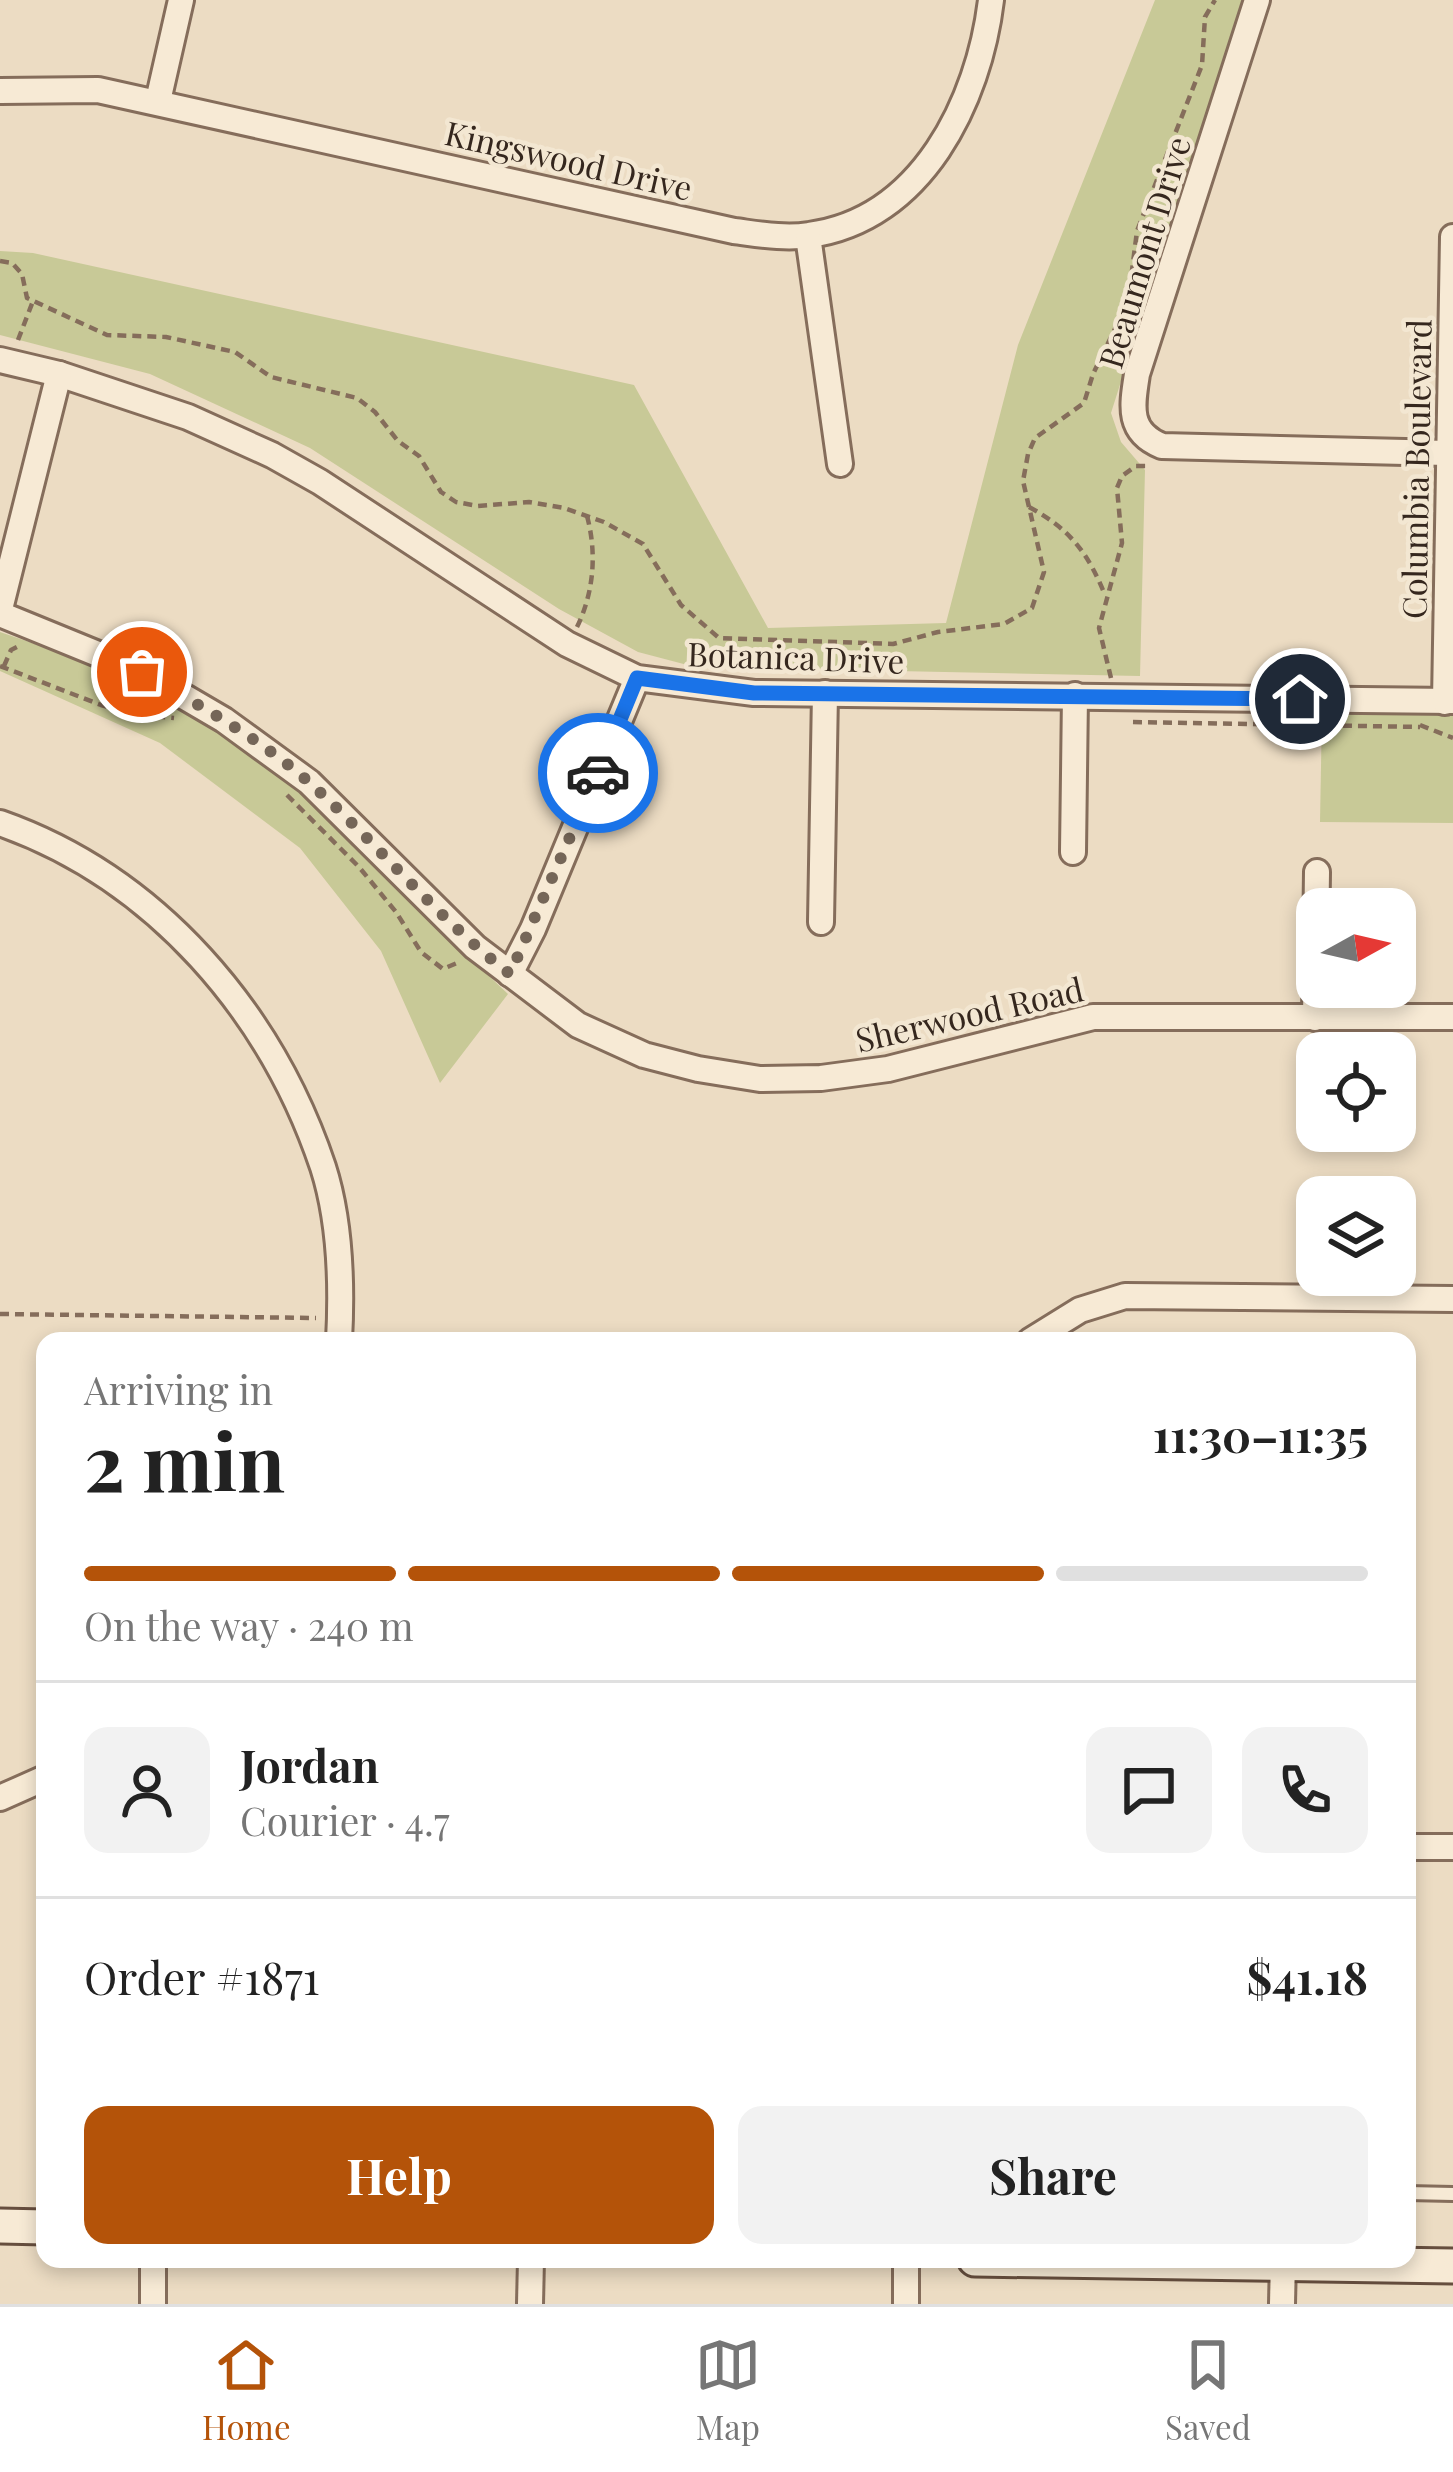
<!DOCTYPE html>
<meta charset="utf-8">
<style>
body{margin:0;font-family:"Playfair Display",serif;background:#f2f2f2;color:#222;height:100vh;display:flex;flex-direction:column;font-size:45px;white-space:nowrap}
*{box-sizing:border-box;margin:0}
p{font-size:39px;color:#767676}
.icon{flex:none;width:66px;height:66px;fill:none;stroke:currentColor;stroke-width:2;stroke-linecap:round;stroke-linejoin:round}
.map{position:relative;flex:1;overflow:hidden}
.details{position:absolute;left:36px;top:1332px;width:1380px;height:936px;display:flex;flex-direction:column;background:#fff;border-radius:24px;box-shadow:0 6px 18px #0003}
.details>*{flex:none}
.needle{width:78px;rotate:82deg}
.tools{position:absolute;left:1296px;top:888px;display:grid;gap:24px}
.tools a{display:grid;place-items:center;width:120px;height:120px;border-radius:24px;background:#fff;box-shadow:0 6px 18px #0003;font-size:60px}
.pin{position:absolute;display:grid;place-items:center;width:102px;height:102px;color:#fff;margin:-51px;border:6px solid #fff;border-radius:50%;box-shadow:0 3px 12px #0007}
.courier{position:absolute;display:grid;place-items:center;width:120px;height:120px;margin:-60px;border:9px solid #1a73e8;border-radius:50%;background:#fff;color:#222;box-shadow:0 3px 15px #0007}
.overview em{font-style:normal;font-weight:700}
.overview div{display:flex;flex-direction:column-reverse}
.overview{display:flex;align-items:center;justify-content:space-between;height:204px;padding:0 48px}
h1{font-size:78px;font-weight:700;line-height:90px}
.bar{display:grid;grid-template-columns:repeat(4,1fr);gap:18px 12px;align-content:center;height:144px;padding:0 48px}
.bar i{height:15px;border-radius:9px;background:#e0e0e0}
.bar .selected{background:#b45309}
.bar p{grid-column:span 4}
.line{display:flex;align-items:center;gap:30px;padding:0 48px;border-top:3px solid #e0e0e0}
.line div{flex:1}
.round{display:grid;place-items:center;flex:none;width:126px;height:126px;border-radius:24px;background:#f2f2f2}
.action{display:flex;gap:24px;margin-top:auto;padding:24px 48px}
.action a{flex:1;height:138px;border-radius:24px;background:#b45309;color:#fff;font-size:48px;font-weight:700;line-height:138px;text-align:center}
.action a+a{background:#f2f2f2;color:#222}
.tab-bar{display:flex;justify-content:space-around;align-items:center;height:168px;border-top:3px solid #e0e0e0;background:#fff;font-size:33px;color:#767676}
.tab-bar a{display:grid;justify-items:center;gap:6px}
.tab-bar .selected{color:#b45309}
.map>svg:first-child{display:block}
</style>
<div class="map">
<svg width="1453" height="2304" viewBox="0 0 1453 2304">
<rect width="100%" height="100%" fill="#ecdcc3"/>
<!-- green -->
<g fill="#c8c997">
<polygon points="1155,0 1242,0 1111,413 1121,442 1145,470 1140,676 695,667 638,652 559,609 310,448 150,374 0,335 0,251 33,253 634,385 768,628 946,623 1018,345"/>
<path d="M0,632C74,657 151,685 218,728C321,794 418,909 508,994L440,1083L381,951L300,848L160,743L0,671Z"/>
<polygon points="1322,711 1453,715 1453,823 1320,822"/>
</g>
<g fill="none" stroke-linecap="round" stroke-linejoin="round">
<defs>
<polyline id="lane" points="1407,2193 1453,2194"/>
<g id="street">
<path d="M1257,0L1137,374C1132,406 1127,432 1162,446L1447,453"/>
<path d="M0,91L98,90L734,231C758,234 785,239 809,235C922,220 979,101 991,0"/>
<polyline points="158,101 181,0"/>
<polyline points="808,236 840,464"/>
<polyline points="0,360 59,374 188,417 272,455 320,482 567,644 637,678 754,693 1453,701"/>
<polyline points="0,609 59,374"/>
<polyline points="0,614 142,672 224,720 309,782 475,947 578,1025 644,1055 698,1069 760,1079 821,1078 888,1069 1093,1017 1453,1017"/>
<polyline points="1445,702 1453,237"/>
<path d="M0,823C156,878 271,1012 323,1167C340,1220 342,1286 339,1341"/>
<polyline points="1073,852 1075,695"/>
<polyline points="821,922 825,693"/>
<polyline points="510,974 533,929 637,678"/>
<polyline points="1315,1018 1317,872"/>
<polyline points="1030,1341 1080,1310 1125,1296 1453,1299"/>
<polyline points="0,1798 45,1778"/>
<polyline points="1407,1847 1453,1847"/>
<polyline points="153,2304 153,2259"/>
<polyline points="530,2304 531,2259"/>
<polyline points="906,2304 906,2259"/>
<polyline points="1282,2304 1283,2259"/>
</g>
<g id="secondary">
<polyline points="0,2226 45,2227"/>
<polyline points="975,2259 1453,2266"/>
</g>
</defs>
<!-- lane casing -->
<use href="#lane" stroke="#856d5b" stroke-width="18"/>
<!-- street casing -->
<use href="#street" stroke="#856d5b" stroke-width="30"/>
<!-- secondary casing -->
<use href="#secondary" stroke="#664e3e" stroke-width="39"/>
<!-- path -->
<g stroke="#856d5b" stroke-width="4.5" stroke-dasharray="9 6" stroke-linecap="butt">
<polyline points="0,261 12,263 22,274 27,298 107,335 166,337 235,352 271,377 357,398 375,412 398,441 419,456 441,492 456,502 478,506 529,502 564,508 604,522 643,544 681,605 719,638 893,644 938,632 1004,624 1032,608 1044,572 1023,481 1028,454 1035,438 1084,403 1093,374 1128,302 1137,231 1202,65 1205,17 1215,0"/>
<polyline points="18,340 33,301"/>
<path d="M1029,507C1070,529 1088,553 1105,595"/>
<path d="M577,627C594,592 597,553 587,516"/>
<polyline points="0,666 101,705 132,714 174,718"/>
<polyline points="4,666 11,650 17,647"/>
<polyline points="1111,678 1099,628 1122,543 1117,488 1122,476 1136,466 1150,466"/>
<polyline points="1133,722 1420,727"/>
<polyline points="1420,725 1453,738"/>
<polyline points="287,795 359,867 396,912 421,952 443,969 457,963"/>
<polyline points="0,1314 316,1318"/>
</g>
<!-- lane -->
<use href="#lane" stroke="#f7ead5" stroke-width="12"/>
<!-- street -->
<use href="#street" stroke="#f7ead5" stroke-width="24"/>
<!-- secondary -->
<use href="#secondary" stroke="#f7ead5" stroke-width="33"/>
</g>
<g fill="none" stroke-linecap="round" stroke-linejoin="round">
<!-- done -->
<path stroke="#756658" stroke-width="12" stroke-dasharray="0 21.6" d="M142,672C200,706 261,739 311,784C379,845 437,918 510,974L598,773"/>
<!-- route -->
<polyline stroke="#1a73e8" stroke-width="15" points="598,773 637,678 754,693 1300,699"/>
</g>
<g text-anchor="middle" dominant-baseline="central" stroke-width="9" stroke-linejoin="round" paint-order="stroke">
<!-- street labels -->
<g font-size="33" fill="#35271e" stroke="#f3e7d2">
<text transform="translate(569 159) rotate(13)">Kingswood Drive</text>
<text transform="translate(1143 252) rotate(-73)">Beaumont Drive</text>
<text transform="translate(1415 469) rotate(-89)">Columbia Boulevard</text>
<text transform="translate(796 656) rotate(2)">Botanica Drive</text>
<text transform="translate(969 1013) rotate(-13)">Sherwood Road</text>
</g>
</g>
</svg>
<div class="tools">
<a><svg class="needle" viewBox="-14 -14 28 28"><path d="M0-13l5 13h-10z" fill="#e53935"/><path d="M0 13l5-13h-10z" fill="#767676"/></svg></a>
<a><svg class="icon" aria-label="locate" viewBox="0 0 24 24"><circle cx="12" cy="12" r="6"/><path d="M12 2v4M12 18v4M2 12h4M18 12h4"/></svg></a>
<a><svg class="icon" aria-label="layers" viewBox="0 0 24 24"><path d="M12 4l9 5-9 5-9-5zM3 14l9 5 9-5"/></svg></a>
</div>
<div class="pin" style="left:142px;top:672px;background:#ea580c"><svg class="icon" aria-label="bag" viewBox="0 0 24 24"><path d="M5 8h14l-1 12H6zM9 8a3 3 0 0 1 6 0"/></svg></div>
<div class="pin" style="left:1300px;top:699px;background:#1f2937"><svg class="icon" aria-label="home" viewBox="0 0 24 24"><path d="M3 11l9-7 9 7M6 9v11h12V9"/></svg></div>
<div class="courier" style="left:598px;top:773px"><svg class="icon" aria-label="car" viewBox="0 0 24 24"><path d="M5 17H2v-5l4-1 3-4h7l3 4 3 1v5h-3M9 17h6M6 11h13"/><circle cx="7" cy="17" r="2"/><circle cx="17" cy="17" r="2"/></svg></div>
<section class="details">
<div class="overview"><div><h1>2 min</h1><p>Arriving in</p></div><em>11:30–11:35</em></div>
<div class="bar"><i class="selected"></i><i class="selected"></i><i class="selected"></i><i></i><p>On the way · 240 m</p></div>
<div class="line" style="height:216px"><a class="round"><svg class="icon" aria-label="person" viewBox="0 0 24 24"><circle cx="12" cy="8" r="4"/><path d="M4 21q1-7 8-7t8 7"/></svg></a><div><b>Jordan</b><p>Courier · 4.7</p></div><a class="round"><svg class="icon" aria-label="chat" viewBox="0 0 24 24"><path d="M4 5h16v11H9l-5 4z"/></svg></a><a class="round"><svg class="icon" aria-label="phone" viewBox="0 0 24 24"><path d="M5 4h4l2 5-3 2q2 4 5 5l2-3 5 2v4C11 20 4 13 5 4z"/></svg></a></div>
<div class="line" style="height:156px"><div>Order #1871</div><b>$41.18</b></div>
<div class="action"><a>Help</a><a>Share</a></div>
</section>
</div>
<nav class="tab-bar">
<a class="selected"><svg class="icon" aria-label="home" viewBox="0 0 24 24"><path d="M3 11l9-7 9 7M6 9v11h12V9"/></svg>Home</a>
<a><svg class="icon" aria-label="map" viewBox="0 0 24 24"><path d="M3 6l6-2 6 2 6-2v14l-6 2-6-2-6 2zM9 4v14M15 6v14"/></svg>Map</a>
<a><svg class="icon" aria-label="saved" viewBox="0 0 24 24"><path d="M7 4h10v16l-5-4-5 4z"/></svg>Saved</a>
</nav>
